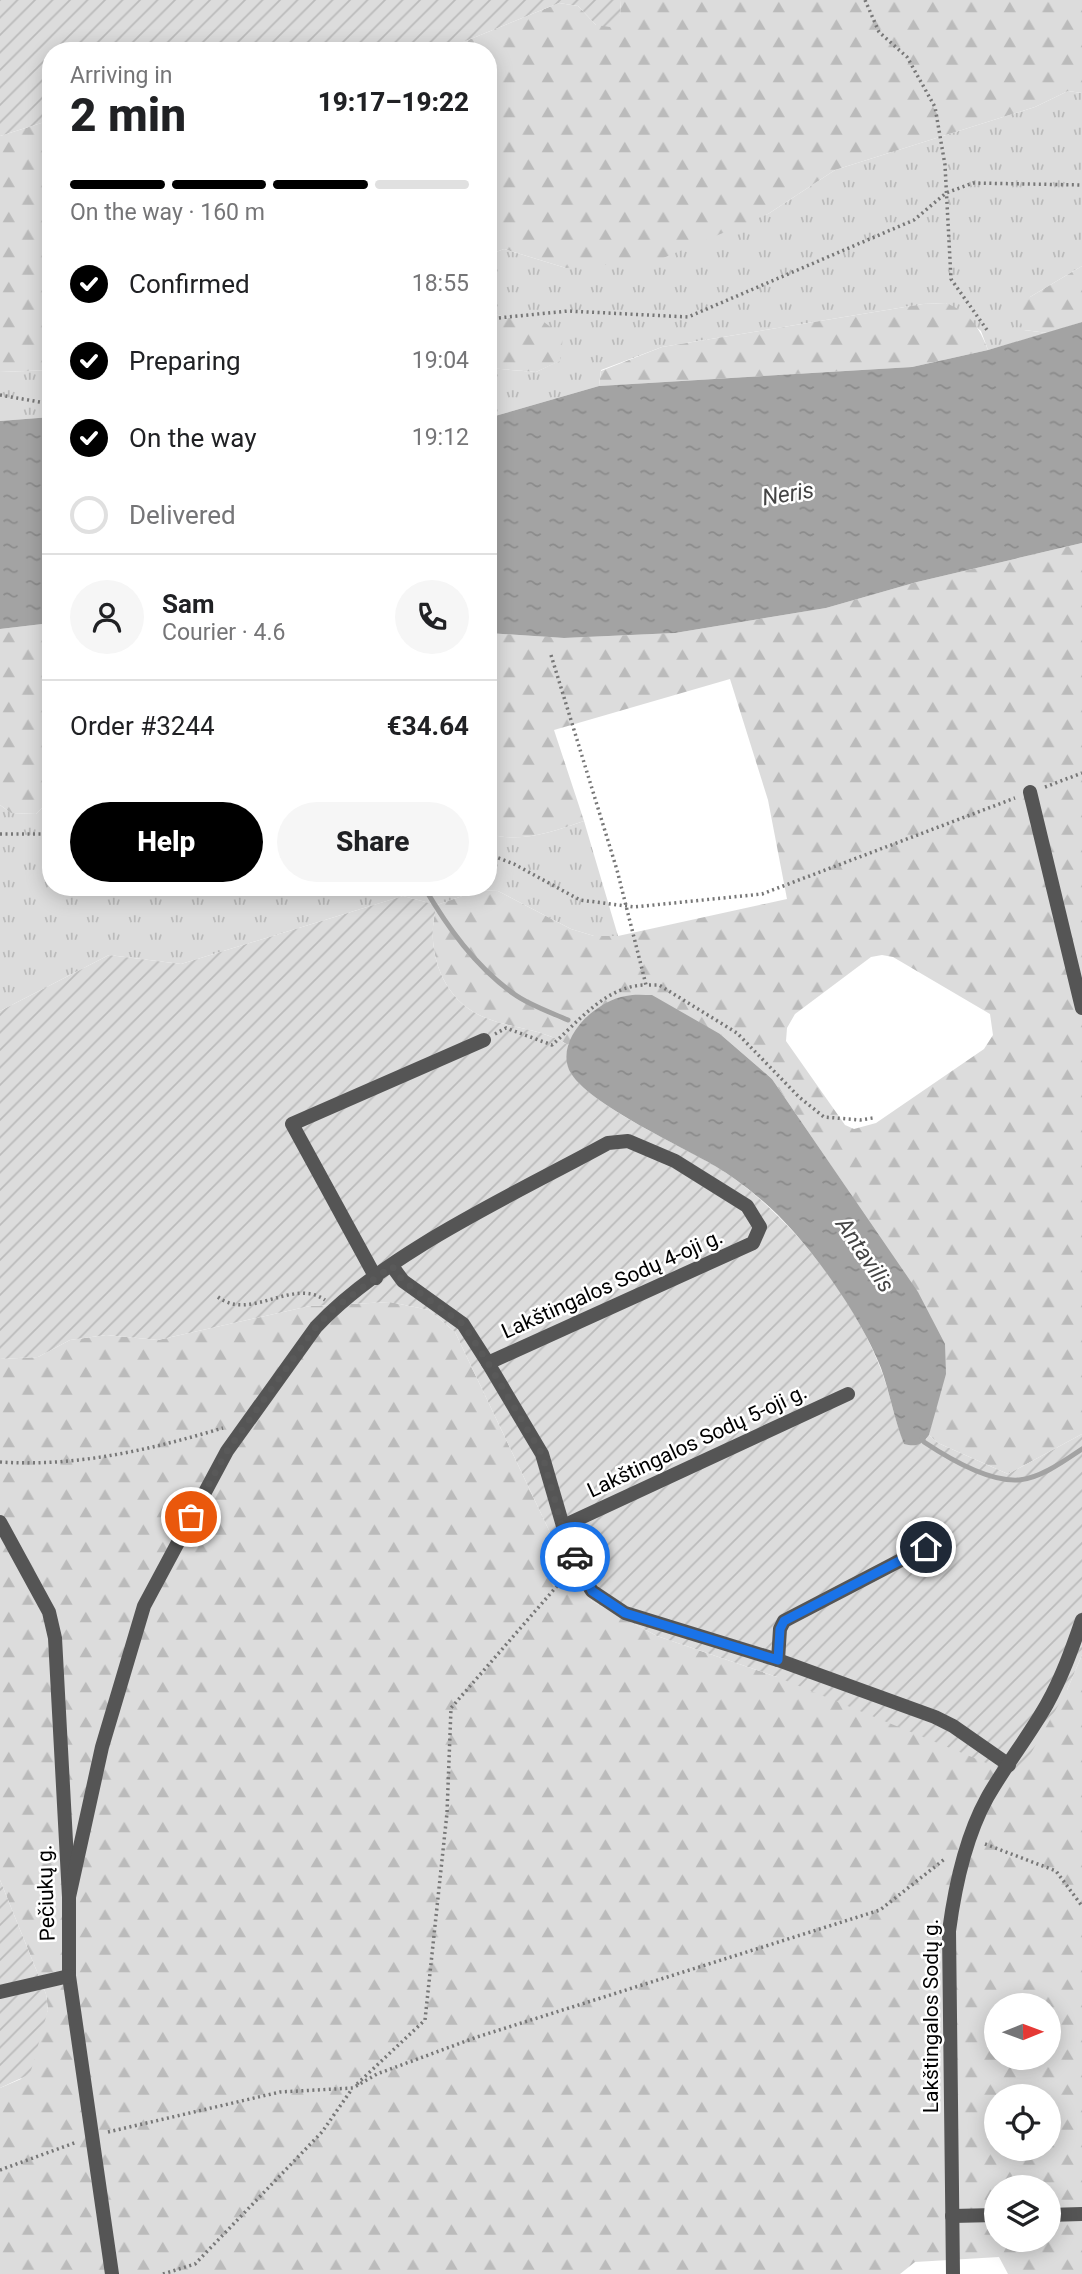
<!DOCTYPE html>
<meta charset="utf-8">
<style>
body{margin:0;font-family:Roboto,sans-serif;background:#f6f6f6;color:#202124;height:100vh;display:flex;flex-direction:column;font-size:26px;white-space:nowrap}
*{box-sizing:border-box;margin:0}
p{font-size:23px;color:#757577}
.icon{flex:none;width:38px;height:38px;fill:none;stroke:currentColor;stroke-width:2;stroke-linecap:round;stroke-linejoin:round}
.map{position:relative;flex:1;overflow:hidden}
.sheet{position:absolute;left:42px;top:42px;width:455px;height:854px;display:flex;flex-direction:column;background:#fff;border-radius:28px;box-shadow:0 4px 18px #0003}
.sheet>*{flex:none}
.needle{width:46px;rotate:89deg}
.buttons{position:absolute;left:984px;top:1993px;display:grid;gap:14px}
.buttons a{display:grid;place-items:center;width:77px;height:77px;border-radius:50%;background:#fff;box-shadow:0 4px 18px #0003;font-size:35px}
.pin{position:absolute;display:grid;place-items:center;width:60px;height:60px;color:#fff;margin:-30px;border:4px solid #fff;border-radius:50%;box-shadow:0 2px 7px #0007}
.courier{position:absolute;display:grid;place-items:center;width:70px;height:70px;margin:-35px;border:5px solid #1a73e8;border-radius:50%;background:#fff;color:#222;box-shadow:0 2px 9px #0007}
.summary em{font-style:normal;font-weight:800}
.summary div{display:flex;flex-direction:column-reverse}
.summary{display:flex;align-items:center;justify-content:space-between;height:119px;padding:0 28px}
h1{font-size:46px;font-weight:800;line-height:52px}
.bar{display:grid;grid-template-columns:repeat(4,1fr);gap:10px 7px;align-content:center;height:84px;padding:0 28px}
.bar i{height:9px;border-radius:5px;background:#e0e0e0}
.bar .active{background:#000}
.bar p{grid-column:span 4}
.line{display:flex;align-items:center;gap:18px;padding:0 28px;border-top:2px solid #e0e0e0}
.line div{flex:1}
.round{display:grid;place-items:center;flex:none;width:74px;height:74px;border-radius:37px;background:#f6f6f6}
ol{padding:0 28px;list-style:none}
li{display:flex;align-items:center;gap:21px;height:77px}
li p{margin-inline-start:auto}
li .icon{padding:7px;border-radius:50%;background:#000;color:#fff;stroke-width:4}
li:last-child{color:#757577}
li i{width:38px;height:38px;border:4px solid #e0e0e0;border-radius:50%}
.primary-button{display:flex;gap:14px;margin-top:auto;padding:14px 28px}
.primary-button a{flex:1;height:80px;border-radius:42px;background:#000;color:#fff;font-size:28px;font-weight:800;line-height:80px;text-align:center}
.primary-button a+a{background:#f6f6f6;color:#202124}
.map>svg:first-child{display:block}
</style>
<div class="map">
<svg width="1082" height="2274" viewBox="0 0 1082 2274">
<defs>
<pattern id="grass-tufts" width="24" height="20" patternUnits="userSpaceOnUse" patternTransform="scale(1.75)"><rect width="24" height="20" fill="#dcdcdc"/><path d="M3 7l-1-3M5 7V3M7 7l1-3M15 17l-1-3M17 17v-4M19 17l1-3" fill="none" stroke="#bbb"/></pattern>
<pattern id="forest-firs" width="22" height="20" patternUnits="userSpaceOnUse" patternTransform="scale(1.75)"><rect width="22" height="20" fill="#dcdcdc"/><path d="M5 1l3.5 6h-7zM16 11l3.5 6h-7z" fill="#bbb"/></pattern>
<pattern id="garden-furrows" width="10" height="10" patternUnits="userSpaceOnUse" patternTransform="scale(1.75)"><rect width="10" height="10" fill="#dcdcdc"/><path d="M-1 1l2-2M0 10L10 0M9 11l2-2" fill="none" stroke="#bbb"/></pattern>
<pattern id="water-ripples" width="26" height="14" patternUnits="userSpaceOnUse" patternTransform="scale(1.75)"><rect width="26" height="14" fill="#a3a3a3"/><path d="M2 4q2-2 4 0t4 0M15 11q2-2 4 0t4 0" fill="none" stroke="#8b8b8b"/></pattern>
</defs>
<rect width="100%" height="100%" fill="#fff"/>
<!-- grass -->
<g fill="url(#grass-tufts)">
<polygon points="1068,91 1082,93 1082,266 1030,297 1024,330 1048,333 988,350 981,331 946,303 923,304 662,347 601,370 599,386 488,418 488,368 536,372 559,361 539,318 508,318 488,312 488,255 504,249 566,268 768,214 835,170 1035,107"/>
<polygon points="51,370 51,417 0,421 0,372"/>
<path d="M51,799V887H488V834C522,843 552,832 584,821L618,936H594L571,929L498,891L479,890L437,905L403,896L181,964L109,955L0,1011V805L11,813L36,814Z"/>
</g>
<!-- forest -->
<g fill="url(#forest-firs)" fill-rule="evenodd">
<polygon points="621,0 1082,0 1082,93 1068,91 1035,107 835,170 768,214 656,261 566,268 504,249 488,255 488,51 441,51 559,3 578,6 596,25 620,15"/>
<polygon points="51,120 51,370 0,372 0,136"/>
<polygon points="1082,266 1082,322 1048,333 1024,330 1017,313 1030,297"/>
<path d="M946,303C970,313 979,327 988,350L912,367L599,386L601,371L662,347L923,304Z"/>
<polygon points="488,312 508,318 539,318 563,337 560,361 536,372 488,368"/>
<path d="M1082,543V1434L1008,1474L938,1443L929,1435L935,1409L852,1196L772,1079L720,1034L579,1026L568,1045C542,1029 514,1029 486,1018C441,1001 424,947 437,905L479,890L498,891L571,929L594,936H618L787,899L768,800L730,679L554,730L584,821C552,832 522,843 488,834V633L564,638L675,633L826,608L917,582ZM882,955L893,957L990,1014L993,1035L984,1049L876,1123L854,1129L845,1125L786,1041L787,1028L795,1014L871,957Z"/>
<polygon points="51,623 51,799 36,814 11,813 0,805 0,629"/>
<path d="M390,1302L429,1310L455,1332L564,1562L592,1601L657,1636L777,1677L1067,1690L1082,1655V2274H1008L999,2257L915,2262L900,2274H0V2088L21,2079L48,2010L46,1994L0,1880V1359L38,1357L70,1340L106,1335L158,1340L310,1306ZM996,2006H1048V2058H996ZM996,2096H1048V2149H996ZM996,2188H1048V2240H996Z"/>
</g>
<!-- garden -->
<g fill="url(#garden-furrows)">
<polygon points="0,0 621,0 620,15 610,27 596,25 578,6 559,3 441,51 51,51 51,120 0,136"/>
<path d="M403,896L437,905C424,947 441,1001 486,1018C514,1029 542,1029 568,1045C568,1051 566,1060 568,1066C578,1101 685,1147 717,1167C785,1209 851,1293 880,1367C890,1392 894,1419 904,1443L924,1442L929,1435L938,1443L1008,1474L1082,1434V1655L1067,1690L1018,1776L777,1677L657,1636L592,1601L564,1562L455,1332L429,1310L390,1302L310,1306L158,1340L106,1335L70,1340L38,1357L0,1359V1011L109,955L181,964Z"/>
<polygon points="0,1880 46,1994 48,2010 30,2074 0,2088"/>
</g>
<!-- water -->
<g fill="url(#water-ripples)">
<polygon points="1082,322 1082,543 917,582 826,608 675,633 564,638 488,633 488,418 599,386 912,367 988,350"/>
<polygon points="51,417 51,623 0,629 0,421"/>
<path d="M652,995L720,1034L772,1079L918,1292L945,1344L946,1374L929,1435C922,1445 916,1447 904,1444C894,1419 890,1393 881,1368C860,1314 803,1233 758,1197C745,1186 730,1175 715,1166C684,1147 578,1100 568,1067C558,1035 598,1000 626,996C634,994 644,995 652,995Z"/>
</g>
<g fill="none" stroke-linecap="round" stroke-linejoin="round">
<!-- stream -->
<g stroke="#a3a3a3" stroke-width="5">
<path d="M424,887C448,928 475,966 514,994C529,1005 550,1012 568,1020"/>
<path d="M922,1438L924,1442C948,1458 989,1482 1019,1480C1041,1478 1064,1461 1082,1449"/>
</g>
<!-- path -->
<g stroke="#777" stroke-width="3.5" stroke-dasharray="2 3.5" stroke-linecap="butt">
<polyline points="865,0 879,32 907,57 935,107 945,165 951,279 987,330"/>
<polyline points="488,319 568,311 688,317 914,220 946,193 973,183 1082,185"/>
<polyline points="0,395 51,404"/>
<polyline points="551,655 617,870 646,985 659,985 737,1033 799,1097 824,1117 860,1120 873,1118"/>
<polyline points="1045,787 1082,773"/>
<polyline points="0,834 51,834"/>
<polyline points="488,854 514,864 580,900 634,907 762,894 1015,798"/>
<path d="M495,1034L506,1028L552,1045C580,1020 607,985 646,985"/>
<path d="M218,1297C250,1322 293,1277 325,1300"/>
<path d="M0,1462C77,1467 149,1450 223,1428"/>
<polyline points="985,1844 1056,1871 1082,1906"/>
<polyline points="357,2084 425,2020 447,1813 451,1708 557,1586 559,1563"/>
<polyline points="108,2132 280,2092 353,2088 377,2074 477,2037 880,1910 946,1858"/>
<polyline points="0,2170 77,2142"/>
<polyline points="163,2274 195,2264 322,2132 352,2089"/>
</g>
<!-- minor -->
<g stroke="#555" stroke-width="14">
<polyline points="1030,792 1082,1008"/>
<polyline points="392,1266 403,1281 463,1324 488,1363 542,1454 563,1526 583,1577 592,1591 625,1613 778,1660 935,1717 953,1726 1009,1765"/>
<polyline points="376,1278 292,1124 484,1040"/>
<polyline points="0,1522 49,1612 55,1638 69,1897 69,1976 112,2274"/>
<polyline points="563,1526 848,1394"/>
<polyline points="778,1660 780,1629 784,1621 926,1547"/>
<path d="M69,1897L102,1747L144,1606L227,1451L316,1327C386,1252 517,1193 608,1143L628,1141L675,1161L747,1206L760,1227L753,1243L488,1363"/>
<polyline points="0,1992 69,1976"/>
<polyline points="1048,2215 1082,2214"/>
<polyline points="952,2216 996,2215"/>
<path d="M953,2274L949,1931C955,1886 965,1838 987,1798C1005,1766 1029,1736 1047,1704C1062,1677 1072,1649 1082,1620"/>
</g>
</g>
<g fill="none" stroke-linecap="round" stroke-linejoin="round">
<!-- done -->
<polyline stroke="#595959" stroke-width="7" stroke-dasharray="0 12.6" points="191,1517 227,1451 316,1327 333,1309 392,1266 403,1281 463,1324 488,1363 542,1454 562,1526 575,1557"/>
<!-- route -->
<polyline stroke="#1a73e8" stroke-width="9" points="575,1557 592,1591 625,1613 778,1660 780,1629 784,1621 926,1547"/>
</g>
<g text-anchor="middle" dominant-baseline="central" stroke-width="5" stroke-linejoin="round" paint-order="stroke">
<!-- street labels -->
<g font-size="21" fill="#000" stroke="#fff">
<text transform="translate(612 1284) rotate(-24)">Lakštingalos Sodų 4-oji g.</text>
<text transform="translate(697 1441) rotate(-25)">Lakštingalos Sodų 5-oji g.</text>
<text transform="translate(46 1893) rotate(-92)">Pečiukų g.</text>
<text transform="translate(931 2016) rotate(-90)">Lakštingalos Sodų g.</text>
</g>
<!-- water labels -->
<g font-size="23" font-style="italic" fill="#444" stroke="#fff">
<text transform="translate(788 494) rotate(-9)">Neris</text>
<text transform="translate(865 1255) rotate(56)">Antavilis</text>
</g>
</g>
</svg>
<div class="buttons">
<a><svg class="needle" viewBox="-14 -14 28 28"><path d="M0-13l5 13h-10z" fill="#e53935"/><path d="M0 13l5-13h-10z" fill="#757577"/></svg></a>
<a><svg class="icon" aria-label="locate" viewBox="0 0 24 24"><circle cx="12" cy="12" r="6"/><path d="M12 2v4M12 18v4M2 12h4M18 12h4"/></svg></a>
<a><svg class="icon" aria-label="layers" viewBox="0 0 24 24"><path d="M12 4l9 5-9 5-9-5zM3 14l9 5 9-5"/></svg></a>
</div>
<div class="pin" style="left:191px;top:1517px;background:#ea580c"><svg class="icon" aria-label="bag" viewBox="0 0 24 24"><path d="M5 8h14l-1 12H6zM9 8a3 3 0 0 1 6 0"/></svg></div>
<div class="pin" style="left:926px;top:1547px;background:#1f2937"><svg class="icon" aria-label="home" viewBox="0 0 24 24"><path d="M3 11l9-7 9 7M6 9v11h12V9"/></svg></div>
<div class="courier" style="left:575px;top:1557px"><svg class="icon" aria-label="car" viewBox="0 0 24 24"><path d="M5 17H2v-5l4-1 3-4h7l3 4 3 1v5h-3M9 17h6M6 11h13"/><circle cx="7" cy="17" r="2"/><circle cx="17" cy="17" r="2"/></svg></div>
<section class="sheet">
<div class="summary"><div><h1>2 min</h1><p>Arriving in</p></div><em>19:17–19:22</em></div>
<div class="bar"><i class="active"></i><i class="active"></i><i class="active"></i><i></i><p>On the way · 160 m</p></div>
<ol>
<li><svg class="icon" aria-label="check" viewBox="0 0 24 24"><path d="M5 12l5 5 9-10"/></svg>Confirmed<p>18:55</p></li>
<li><svg class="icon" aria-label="check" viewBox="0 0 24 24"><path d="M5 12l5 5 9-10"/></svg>Preparing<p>19:04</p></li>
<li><svg class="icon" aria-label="check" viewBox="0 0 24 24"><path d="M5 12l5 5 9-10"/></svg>On the way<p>19:12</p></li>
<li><i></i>Delivered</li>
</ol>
<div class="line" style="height:126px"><a class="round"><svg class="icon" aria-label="person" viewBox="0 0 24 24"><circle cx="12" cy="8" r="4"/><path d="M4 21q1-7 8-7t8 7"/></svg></a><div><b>Sam</b><p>Courier · 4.6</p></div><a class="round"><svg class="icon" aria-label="phone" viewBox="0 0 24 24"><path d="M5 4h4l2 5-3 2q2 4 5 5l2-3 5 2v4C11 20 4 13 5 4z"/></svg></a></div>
<div class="line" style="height:91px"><div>Order #3244</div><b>€34.64</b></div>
<div class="primary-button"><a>Help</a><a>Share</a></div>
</section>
</div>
